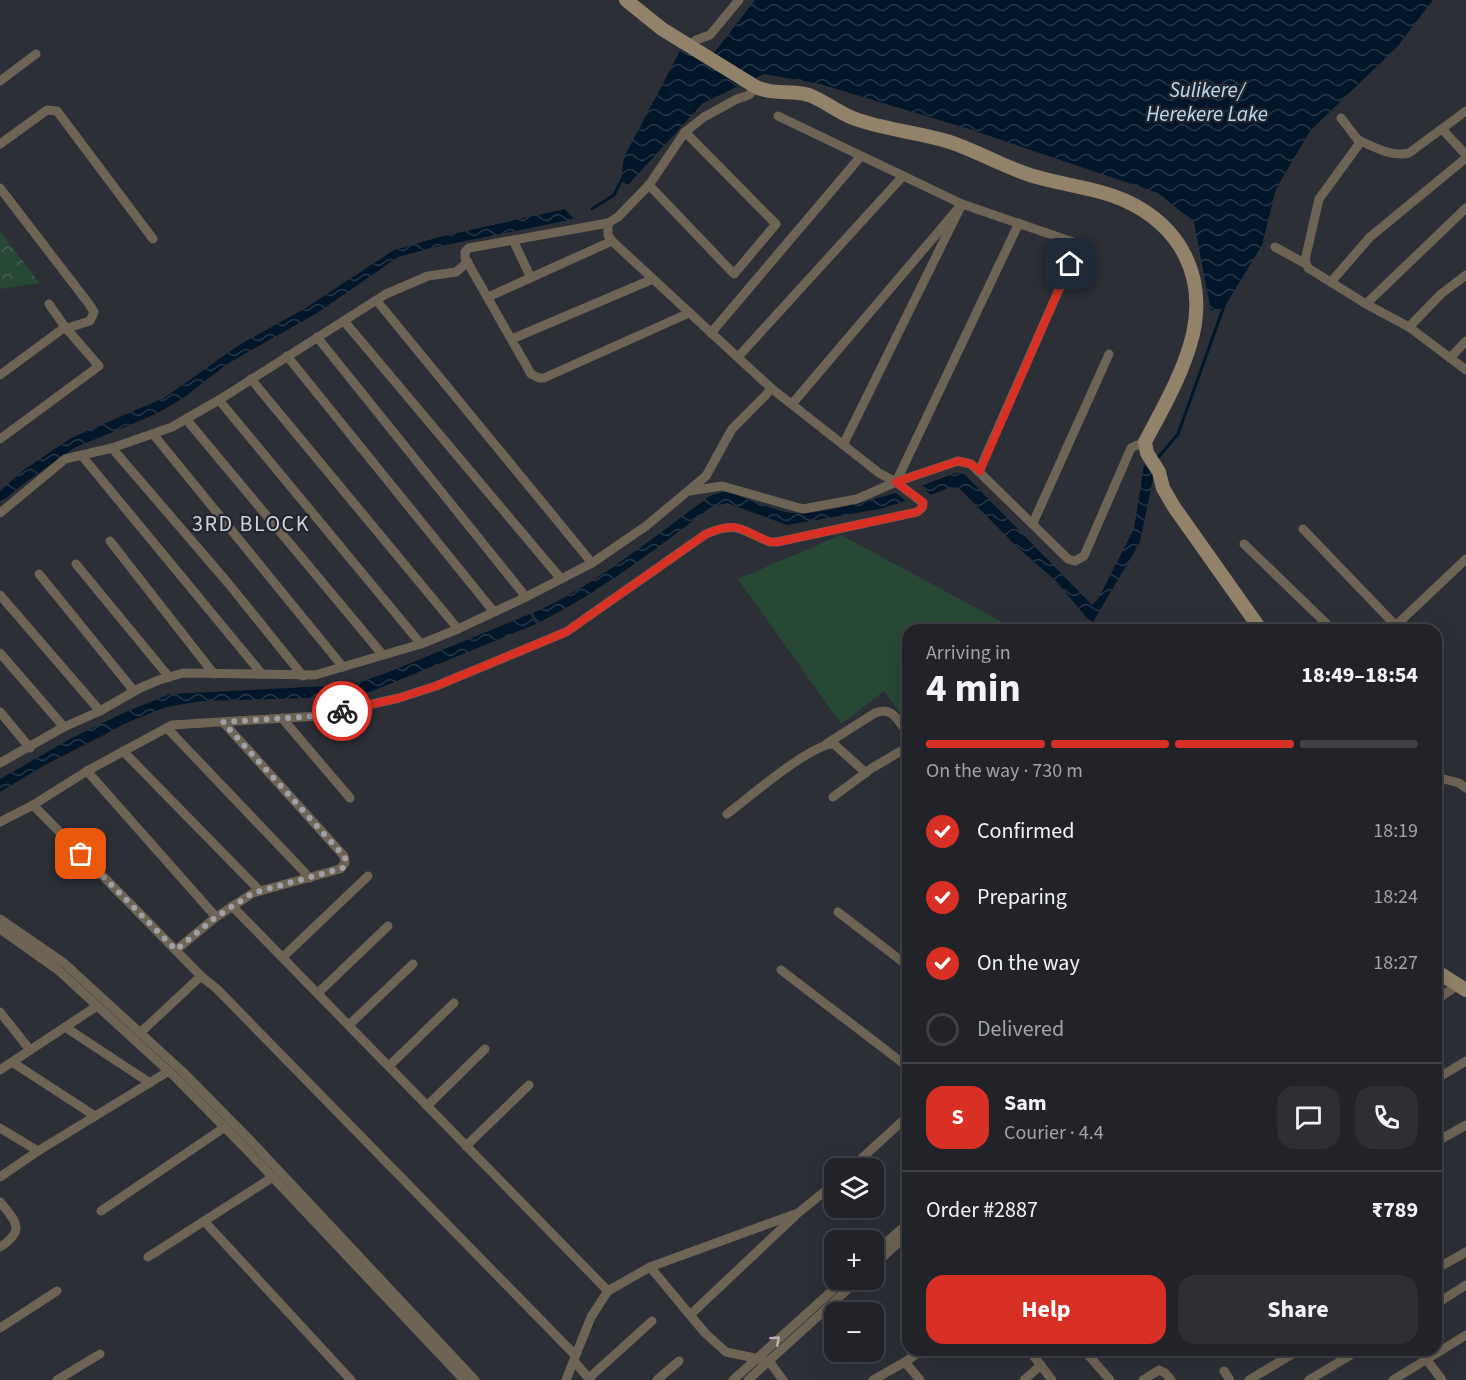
<!DOCTYPE html>
<meta charset="utf-8">
<style>
body{margin:0;font-family:"Source Sans 3",sans-serif;background:#2e2f35;color:#f1f3f6;height:100vh;display:flex;flex-direction:column;font-size:22px;white-space:nowrap}
*{box-sizing:border-box;margin:0}
p{font-size:20px;color:#a2a4a8}
.icon{flex:none;width:33px;height:33px;fill:none;stroke:currentColor;stroke-width:2;stroke-linecap:round;stroke-linejoin:round}
.map{position:relative;flex:1;overflow:hidden}
.details{position:absolute;left:902px;top:624px;width:540px;height:732px;display:flex;flex-direction:column;background:#222329;border-radius:18px;box-shadow:0 6px 24px #0002,0 0 0 2px #3f4046}
.details>*{flex:none}
.fabs{position:absolute;left:824px;top:1158px;display:grid;gap:12px}
.fabs a{display:grid;place-items:center;width:60px;height:60px;border-radius:12px;background:#222329;box-shadow:0 6px 24px #0002,0 0 0 2px #3f4046;font-size:30px}
.pin{position:absolute;display:grid;place-items:center;width:51px;height:51px;color:#fff;margin:-26px;border-radius:12px;box-shadow:0 3px 9px #0006}
.courier{position:absolute;display:grid;place-items:center;width:60px;height:60px;margin:-30px;border:4px solid #d93025;border-radius:50%;background:#fff;color:#222;box-shadow:0 2px 8px #0007}
.headline em{font-style:normal;font-weight:700}
.headline div{display:flex;flex-direction:column-reverse}
.headline{display:flex;align-items:center;justify-content:space-between;height:102px;padding:0 24px}
h1{font-size:39px;font-weight:700;line-height:45px}
.bar{display:grid;grid-template-columns:repeat(4,1fr);gap:9px 6px;align-content:center;height:72px;padding:0 24px}
.bar i{height:8px;border-radius:4px;background:#3f4046}
.bar .current{background:#d93025}
.bar p{grid-column:span 4}
.line{display:flex;align-items:center;gap:15px;padding:0 24px;border-top:2px solid #3f4046}
.line div{flex:1}
.round{display:grid;place-items:center;flex:none;width:63px;height:63px;border-radius:18px;background:#2e2f35}
ol{padding:0 24px;list-style:none}
li{display:flex;align-items:center;gap:18px;height:66px}
li p{margin-inline-start:auto}
li .icon{padding:6px;border-radius:50%;background:#d93025;color:#fff;stroke-width:4}
li:last-child{color:#a2a4a8}
li i{width:33px;height:33px;border:3px solid #3f4046;border-radius:50%}
.button{display:flex;gap:12px;margin-top:auto;padding:12px 24px}
.button a{flex:1;height:69px;border-radius:18px;background:#d93025;color:#fff;font-size:24px;font-weight:700;line-height:69px;text-align:center}
.button a+a{background:#2e2f35;color:#f1f3f6}
.map>svg:first-child{display:block}
</style>
<div class="map">
<svg width="1466" height="1380" viewBox="0 0 1466 1380">
<defs>
<pattern id="forest-crowns" width="20" height="18" patternUnits="userSpaceOnUse" patternTransform="scale(1.5)"><rect width="20" height="18" fill="#284836"/><path d="M2 6a3 3 0 1 1 6 0M12 15a3 3 0 1 1 6 0" fill="none" stroke="#476253"/></pattern>
<pattern id="water-waves" width="16" height="10" patternUnits="userSpaceOnUse" patternTransform="scale(1.5)"><rect width="16" height="10" fill="#011629"/><path d="M0 5q4-4 8 0t8 0" fill="none" stroke="#253748"/></pattern>
</defs>
<rect width="100%" height="100%" fill="#2d2f37"/>
<!-- green -->
<polygon fill="#284836" points="841,535 1017,630 908,630 907,722 884,691 841,724 738,579"/>
<!-- forest -->
<polygon fill="url(#forest-crowns)" points="0,231 39,283 0,289"/>
<!-- water -->
<g fill="url(#water-waves)">
<polygon points="755,0 1433,0 1397,47 1310,131 1276,189 1262,245 1224,308 1211,311 1194,222 1158,193 966,128 820,84 764,74 703,103 628,185 621,181 624,157 681,49 710,58"/>
<polygon points="565,209 574,219 436,247 398,257 317,313 227,364 182,399 156,414 74,448 26,482 0,503 0,491 25,469 71,438 164,398 239,345 304,309 394,250 443,236"/>
<polygon points="1144,465 1154,474 1140,542 1092,624 1056,581 1017,547 959,488 951,487 931,495 921,486 955,473 964,474 1092,605 1098,599 1134,529"/>
<path d="M726,491C746,498 771,510 792,513C818,516 870,500 896,493L906,501L880,509L787,525L727,503L711,507C656,549 600,592 538,623L533,613C597,585 653,537 710,496Z"/>
<polygon points="530,614 536,624 370,692 312,698 202,701 166,707 131,721 43,766 0,792 0,779 70,739 121,714 170,694 328,686 356,683 384,674"/>
</g>
<g fill="none" stroke-linecap="round" stroke-linejoin="round">
<!-- stream -->
<g stroke="#011629" stroke-width="3">
<polyline points="592,209 614,195 622,179"/>
<polyline points="1156,460 1178,434 1224,306"/>
</g>
<!-- street -->
<g stroke="#6e6455" stroke-width="9">
<polyline points="689,47 696,40 710,35 739,0"/>
<polyline points="0,81 36,54"/>
<polyline points="778,116 962,204 792,404"/>
<polyline points="1341,118 1358,140 1359,144 1319,199 1305,260 1308,268 1366,304 1409,327 1466,370"/>
<polyline points="1442,129 1466,155"/>
<path d="M1358,140C1374,147 1391,157 1409,153L1466,111"/>
<polyline points="0,144 47,110 57,111 153,239"/>
<polyline points="649,185 734,274 776,224 685,132"/>
<polyline points="0,188 89,304 94,312 90,321 61,330 0,375"/>
<polyline points="608,223 608,235 612,241 771,388 879,473 896,482 958,461 971,464 1068,559 1075,561 1084,556 1131,448 1137,445 1145,447"/>
<polyline points="513,240 531,278"/>
<polyline points="1275,247 1306,264"/>
<polyline points="1331,282 1370,237 1466,158"/>
<polyline points="488,297 612,241"/>
<polyline points="377,301 592,563"/>
<polyline points="1366,304 1466,208"/>
<polyline points="689,313 544,378 539,378 531,374 465,258 465,252 469,248 608,223 618,217 649,185 685,132 704,117 737,99 749,95 756,87"/>
<polyline points="344,321 561,579"/>
<polyline points="1409,327 1441,294 1466,275"/>
<polyline points="711,333 861,156"/>
<polyline points="317,337 526,597"/>
<polyline points="512,339 653,279"/>
<polyline points="287,356 494,612"/>
<polyline points="738,357 903,176"/>
<polyline points="1450,358 1466,341"/>
<polyline points="251,379 458,629"/>
<polyline points="219,400 421,644"/>
<polyline points="186,419 382,654"/>
<polyline points="153,434 343,667"/>
<polyline points="0,439 99,366 65,327 49,304"/>
<polyline points="843,445 962,204 1079,244 979,471"/>
<polyline points="112,448 228,583 303,676"/>
<polyline points="82,456 262,674"/>
<polyline points="689,491 722,486 803,509 857,499 896,482 1019,223"/>
<polyline points="0,513 65,459 112,448 172,427 219,400 386,294 428,276 456,272 468,262"/>
<polyline points="1033,523 1109,354"/>
<polyline points="1303,529 1400,630"/>
<polyline points="110,541 214,674"/>
<polyline points="1244,544 1333,630"/>
<polyline points="76,564 169,677"/>
<polyline points="39,574 134,691"/>
<polyline points="0,595 100,711"/>
<polyline points="1391,630 1466,559"/>
<polyline points="0,653 64,727"/>
<polyline points="0,712 30,748"/>
<polyline points="282,718 350,798"/>
<polyline points="167,728 310,878"/>
<path d="M826,744L875,713C893,706 898,721 908,734"/>
<polyline points="123,751 260,891"/>
<polyline points="0,763 64,727 100,711 140,688 159,680 183,673 315,675 421,644 458,629 526,597 592,563 646,526 706,476 732,429 766,395 771,388"/>
<polyline points="87,771 216,917"/>
<polyline points="1436,777 1459,783 1466,788"/>
<polyline points="833,797 872,768 908,747"/>
<polyline points="33,805 201,976 217,989 575,1355"/>
<path d="M727,814C747,799 813,742 834,744L866,773"/>
<path d="M0,822L33,805L87,771L172,725L319,716L399,698L436,686L566,632L706,534C738,520 741,531 770,542H777L917,512L922,508L923,503L896,482"/>
<polyline points="232,906 608,1291"/>
<polyline points="838,912 908,966"/>
<polyline points="0,919 64,963 183,1072 252,1142 475,1380"/>
<polyline points="0,929 58,970 177,1079 246,1149 464,1380"/>
<polyline points="176,950 216,917 253,893 340,869 345,863 344,856 223,722"/>
<polyline points="283,957 368,876"/>
<polyline points="781,970 908,1067"/>
<polyline points="318,993 388,926"/>
<polyline points="1436,1000 1458,985"/>
<polyline points="0,1012 30,1050"/>
<polyline points="349,1025 413,964"/>
<polyline points="65,1027 150,1083"/>
<polyline points="140,1033 201,976"/>
<polyline points="12,1062 95,1116"/>
<polyline points="389,1066 454,1003"/>
<polyline points="0,1070 97,1006"/>
<polyline points="1436,1079 1466,1061"/>
<polyline points="427,1106 485,1049"/>
<polyline points="0,1128 38,1151"/>
<polyline points="1436,1142 1466,1125"/>
<polyline points="466,1146 529,1085"/>
<polyline points="851,1168 908,1116"/>
<polyline points="0,1177 38,1151 169,1071"/>
<path d="M0,1202C16,1221 26,1231 0,1247"/>
<polyline points="101,1211 225,1127"/>
<polyline points="204,1221 351,1380"/>
<polyline points="873,1254 908,1223"/>
<polyline points="148,1257 273,1177"/>
<polyline points="873,1266 908,1234"/>
<polyline points="650,1267 705,1333 726,1352 769,1361 783,1380"/>
<polyline points="1436,1269 1466,1252"/>
<polyline points="1436,1304 1466,1285"/>
<polyline points="690,1315 795,1216"/>
<polyline points="0,1328 57,1291"/>
<polyline points="1029,1350 1052,1380"/>
<polyline points="1084,1350 1110,1380"/>
<polyline points="1427,1360 1442,1380"/>
<polyline points="574,1361 590,1380"/>
<polyline points="905,1362 920,1380"/>
<polyline points="1224,1371 1230,1380"/>
<polyline points="589,1378 652,1321"/>
<polyline points="57,1380 100,1354"/>
<polyline points="566,1380 591,1317 608,1291 650,1267 798,1213 834,1184"/>
<polyline points="657,1380 679,1361"/>
<polyline points="733,1380 844,1280"/>
<polyline points="748,1380 858,1280"/>
<polyline points="873,1380 905,1362 922,1350"/>
<polyline points="1024,1380 1041,1365"/>
<polyline points="1143,1380 1159,1370 1165,1373 1171,1380"/>
<polyline points="1249,1380 1299,1350"/>
<polyline points="1309,1380 1359,1350"/>
<polyline points="1393,1380 1466,1335"/>
</g>
<!-- secondary -->
<g stroke="#918269" stroke-width="14">
<path d="M626,0L662,29L756,87C777,96 790,89 809,95C825,101 837,112 853,118C884,130 918,132 950,142C977,151 1002,166 1030,175C1061,185 1095,187 1126,201C1180,226 1206,275 1193,334C1184,372 1163,408 1145,442L1147,453L1159,472L1163,488L1174,507L1261,630"/>
<polyline points="1436,971 1466,990"/>
</g>
</g>
<!-- one-way arrows -->
<defs><path id="oneway-chevron" d="M-2-3.5L2.5 0L-2 3.5" fill="none" stroke-width="1.6" stroke-linecap="round" stroke-linejoin="round" transform="scale(1.5)"/></defs>
<use stroke="#b6b3b1" href="#oneway-chevron" transform="translate(776 1340) rotate(-42)"/>
<g fill="none" stroke-linecap="round" stroke-linejoin="round">
<!-- done -->
<polyline stroke="#9fa1a7" stroke-width="6" stroke-dasharray="0 10.8" points="81,854 176,950 216,917 253,893 343,868 346,860 344,856 223,722 319,716 342,711"/>
<!-- route -->
<path stroke="#d93025" stroke-width="8" d="M342,711L399,698L436,686L566,632L706,534C738,520 741,530 770,542H777L917,512L923,506V502L896,482L958,461L971,464L980,471L1070,264"/>
</g>
<g text-anchor="middle" dominant-baseline="central" stroke-width="4.5" stroke-linejoin="round" paint-order="stroke">
<!-- water labels -->
<g font-size="21" font-style="italic" fill="#bcddfa" stroke="#23252d">
<text x="1207" y="90">Sulikere/<tspan x="1207" dy="24">Herekere Lake</tspan></text>
</g>
<!-- quarter labels -->
<g font-size="22" letter-spacing="1.5" fill="#d0d3dd" stroke="#23252d">
<text x="251" y="524">3RD BLOCK</text>
</g>
</g>
</svg>
<div class="fabs">
<a><svg class="icon" aria-label="layers" viewBox="0 0 24 24"><path d="M12 4l9 5-9 5-9-5zM3 14l9 5 9-5"/></svg></a>
<a>+</a>
<a>−</a>
</div>
<div class="pin" style="left:81px;top:854px;background:#ea580c"><svg class="icon" aria-label="bag" viewBox="0 0 24 24"><path d="M5 8h14l-1 12H6zM9 8a3 3 0 0 1 6 0"/></svg></div>
<div class="pin" style="left:1070px;top:264px;background:#1f2937"><svg class="icon" aria-label="home" viewBox="0 0 24 24"><path d="M3 11l9-7 9 7M6 9v11h12V9"/></svg></div>
<div class="courier" style="left:342px;top:711px"><svg class="icon" aria-label="bike" viewBox="0 0 24 24"><circle cx="6" cy="16" r="4"/><circle cx="18" cy="16" r="4"/><path d="M6 16l4-8h5l3 8M10 8l3 8H6M13 5h3"/></svg></div>
<section class="details">
<div class="headline"><div><h1>4 min</h1><p>Arriving in</p></div><em>18:49–18:54</em></div>
<div class="bar"><i class="current"></i><i class="current"></i><i class="current"></i><i></i><p>On the way · 730 m</p></div>
<ol>
<li><svg class="icon" aria-label="check" viewBox="0 0 24 24"><path d="M5 12l5 5 9-10"/></svg>Confirmed<p>18:19</p></li>
<li><svg class="icon" aria-label="check" viewBox="0 0 24 24"><path d="M5 12l5 5 9-10"/></svg>Preparing<p>18:24</p></li>
<li><svg class="icon" aria-label="check" viewBox="0 0 24 24"><path d="M5 12l5 5 9-10"/></svg>On the way<p>18:27</p></li>
<li><i></i>Delivered</li>
</ol>
<div class="line" style="height:108px"><b class="round" style="background:#d93025;color:#fff">S</b><div><b>Sam</b><p>Courier · 4.4</p></div><a class="round"><svg class="icon" aria-label="chat" viewBox="0 0 24 24"><path d="M4 5h16v11H9l-5 4z"/></svg></a><a class="round"><svg class="icon" aria-label="phone" viewBox="0 0 24 24"><path d="M5 4h4l2 5-3 2q2 4 5 5l2-3 5 2v4C11 20 4 13 5 4z"/></svg></a></div>
<div class="line" style="height:78px"><div>Order #2887</div><b>₹789</b></div>
<div class="button"><a>Help</a><a>Share</a></div>
</section>
</div>
